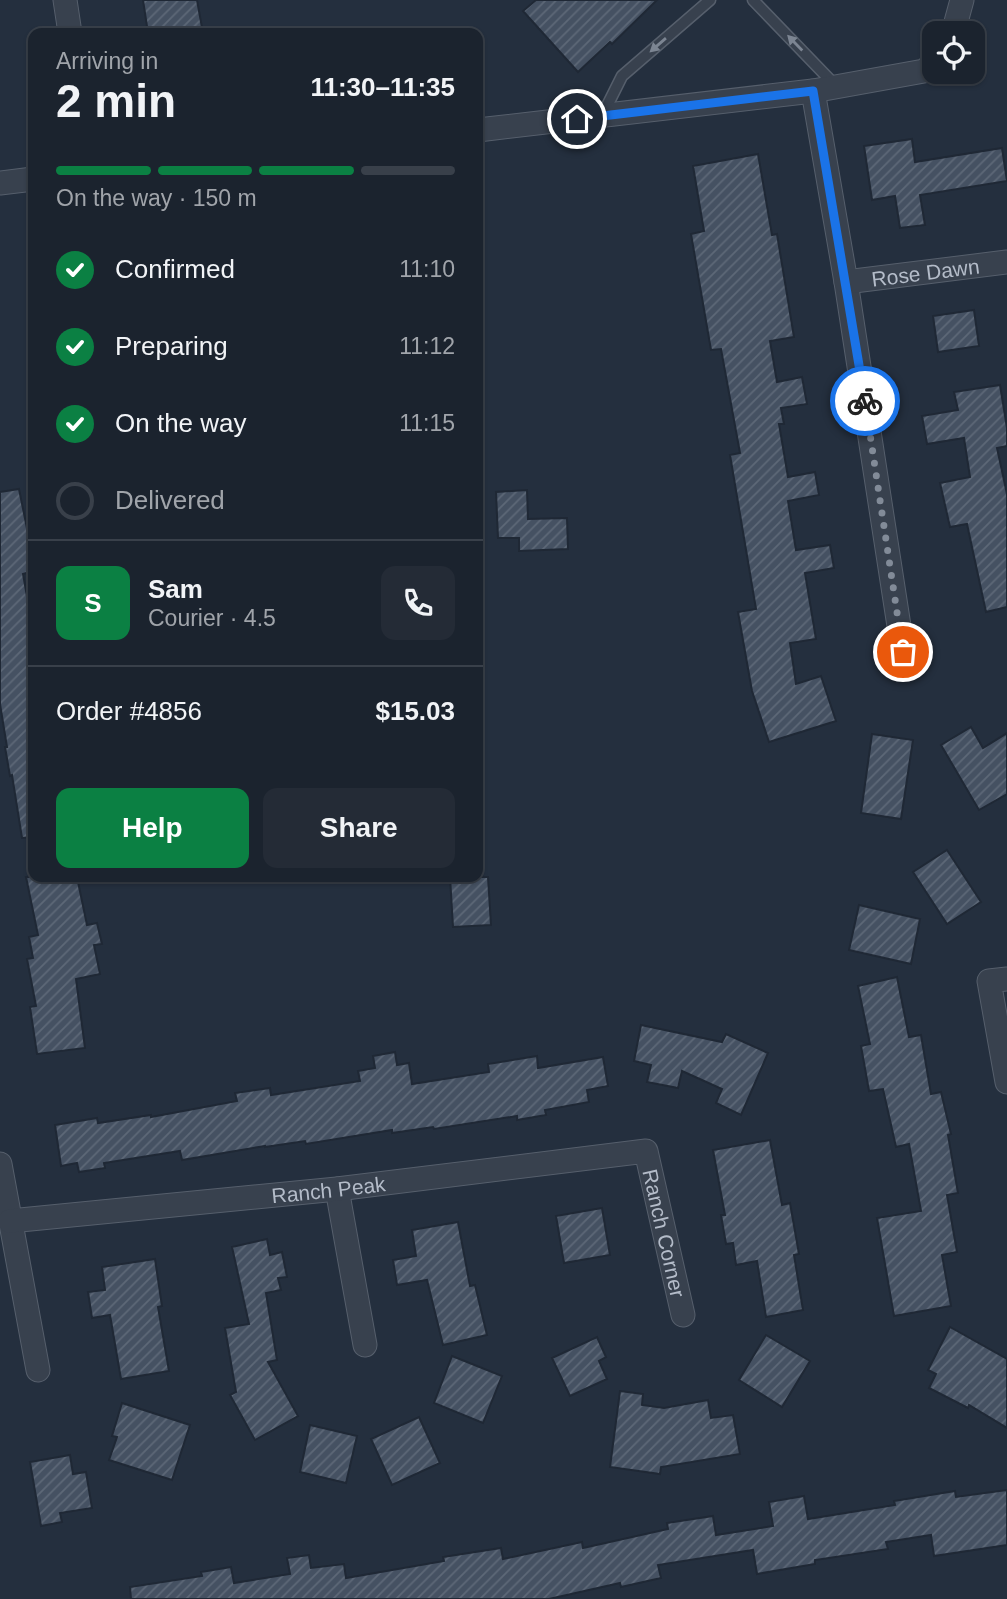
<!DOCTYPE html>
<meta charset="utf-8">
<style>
body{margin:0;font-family:Arial,sans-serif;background:#242b36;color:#f1f3f6;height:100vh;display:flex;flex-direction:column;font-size:26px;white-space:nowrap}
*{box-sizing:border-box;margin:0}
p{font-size:23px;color:#a0a4aa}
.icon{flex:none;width:38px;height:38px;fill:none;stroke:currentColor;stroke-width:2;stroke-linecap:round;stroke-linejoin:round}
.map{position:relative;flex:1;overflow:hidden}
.drawer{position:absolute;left:28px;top:28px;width:455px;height:854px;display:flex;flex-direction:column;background:#1b232e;border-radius:14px;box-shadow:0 2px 5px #0004,0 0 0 2px #39404a}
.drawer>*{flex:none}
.controls{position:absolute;left:922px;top:21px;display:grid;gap:14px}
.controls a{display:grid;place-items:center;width:63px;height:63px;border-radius:14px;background:#1b232e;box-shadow:0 2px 5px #0004,0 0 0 2px #39404a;font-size:35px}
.pin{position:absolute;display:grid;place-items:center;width:60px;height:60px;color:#fff;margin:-30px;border:4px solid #fff;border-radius:50%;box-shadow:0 2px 7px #0007}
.courier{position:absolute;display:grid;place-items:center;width:70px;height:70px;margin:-35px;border:5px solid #1a73e8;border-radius:50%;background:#fff;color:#222;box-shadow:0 2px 9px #0007}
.overview em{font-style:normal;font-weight:700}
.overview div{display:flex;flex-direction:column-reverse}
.overview{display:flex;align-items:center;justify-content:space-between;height:119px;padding:0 28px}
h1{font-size:46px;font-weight:700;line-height:52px}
.bar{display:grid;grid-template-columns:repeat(4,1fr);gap:10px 7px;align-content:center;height:84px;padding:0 28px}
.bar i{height:9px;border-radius:5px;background:#39404a}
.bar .current{background:#0b8043}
.bar p{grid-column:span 4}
.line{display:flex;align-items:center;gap:18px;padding:0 28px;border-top:2px solid #39404a}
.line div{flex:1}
.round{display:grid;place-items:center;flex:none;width:74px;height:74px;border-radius:14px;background:#242b36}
ol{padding:0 28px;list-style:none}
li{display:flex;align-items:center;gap:21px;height:77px}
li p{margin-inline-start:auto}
li .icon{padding:7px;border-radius:50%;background:#0b8043;color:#fff;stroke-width:4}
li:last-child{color:#a0a4aa}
li i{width:38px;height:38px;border:4px solid #39404a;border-radius:50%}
.action{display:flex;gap:14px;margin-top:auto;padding:14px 28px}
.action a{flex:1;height:80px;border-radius:14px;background:#0b8043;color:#fff;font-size:28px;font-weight:700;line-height:80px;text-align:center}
.action a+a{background:#242b36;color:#f1f3f6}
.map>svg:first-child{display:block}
</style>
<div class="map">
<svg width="1007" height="1599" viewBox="0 0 1007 1599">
<defs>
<pattern id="building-hatch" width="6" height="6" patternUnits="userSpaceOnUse" patternTransform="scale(1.75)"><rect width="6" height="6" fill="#455162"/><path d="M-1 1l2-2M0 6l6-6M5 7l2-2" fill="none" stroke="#5d6877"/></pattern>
</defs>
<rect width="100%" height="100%" fill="#242f3e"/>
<!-- building -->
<g fill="url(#building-hatch)" stroke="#1f2835" stroke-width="2">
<polygon points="143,0 197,0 203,33 148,33"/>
<polygon points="536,0 657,0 612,44 610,42 578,72 523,11"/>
<polygon points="912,139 915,162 1002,148 1007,181 920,195 925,225 900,228 895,196 872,200 864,146"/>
<polygon points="758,154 772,235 777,234 794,337 770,341 777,382 802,377 807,404 781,408 784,424 779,424 788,477 815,472 819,495 788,501 796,550 830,545 834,568 805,573 816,639 790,643 796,684 821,676 836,721 769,742 752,691 738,612 756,609 730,455 740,453 721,349 711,350 691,234 704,231 693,166"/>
<polygon points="974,310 979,346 938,352 933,316"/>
<polygon points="1000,385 1007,428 1007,446 997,448 1007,494 1007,607 986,612 967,524 950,527 940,483 970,477 964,438 927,444 922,416 958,410 954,392"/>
<polygon points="19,489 33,558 33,571 23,574 33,630 33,837 22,838 12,775 10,776 5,747 7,747 0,704 0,492"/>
<polygon points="527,490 528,519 567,518 568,549 519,551 519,538 498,538 496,492"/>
<polygon points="971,727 983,748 1007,733 1007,794 979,810 941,745"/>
<polygon points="872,734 913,740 901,819 861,813"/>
<polygon points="947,850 981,902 947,924 913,872"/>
<polygon points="26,877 77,877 87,925 97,923 102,944 94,945 100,974 76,979 85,1048 37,1054 30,1007 36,1006 27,959 33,958 29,937 38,935"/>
<polygon points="450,877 488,877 491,925 453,927"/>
<polygon points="859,905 920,919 911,964 849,950"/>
<polygon points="897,977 909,1037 921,1035 931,1094 941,1092 951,1134 948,1135 958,1193 947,1195 957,1252 942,1255 951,1306 894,1316 877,1218 921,1211 909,1144 896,1147 883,1089 869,1091 861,1046 870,1044 858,986"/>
<polygon points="641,1025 722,1042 726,1034 768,1053 741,1115 716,1103 722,1089 682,1071 678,1088 647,1082 651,1065 634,1061"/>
<polygon points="395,1052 397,1065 409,1063 412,1084 489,1072 488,1064 537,1056 538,1068 603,1057 608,1086 587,1090 589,1102 545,1110 546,1115 517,1120 517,1116 434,1129 433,1127 392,1133 392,1130 306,1144 305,1141 265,1147 265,1146 182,1160 180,1151 104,1163 105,1168 79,1172 77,1163 61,1166 55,1125 97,1118 98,1123 151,1115 151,1117 237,1101 235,1093 270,1088 271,1095 360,1081 358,1071 375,1068 373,1056"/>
<polygon points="770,1140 782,1205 790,1203 799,1254 794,1255 803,1310 766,1317 757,1261 736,1265 733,1243 726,1244 721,1215 725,1215 713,1150"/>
<polygon points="602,1208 610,1255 564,1263 556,1216"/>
<polygon points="458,1222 470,1286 475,1285 487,1335 443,1345 427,1280 397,1285 393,1260 416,1256 412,1230"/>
<polygon points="267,1239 270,1255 282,1252 287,1277 278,1278 281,1290 266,1293 277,1360 268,1362 298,1416 255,1440 230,1395 236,1392 225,1328 249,1324 232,1247"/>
<polygon points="155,1259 162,1306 158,1307 169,1371 121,1379 110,1315 92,1318 88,1292 105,1290 102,1267"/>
<polygon points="950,1327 1007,1359 1007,1428 969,1405 968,1408 929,1388 936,1374 928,1370"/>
<polygon points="766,1335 810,1361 782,1407 739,1380"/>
<polygon points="597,1337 606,1357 599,1361 607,1379 570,1396 552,1358"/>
<polygon points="452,1356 502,1376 483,1423 434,1403"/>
<polygon points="620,1391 643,1394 642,1405 664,1408 708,1400 711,1418 733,1415 740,1454 661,1467 660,1474 610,1467"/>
<polygon points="122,1403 190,1425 172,1480 109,1460 117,1437 112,1436"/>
<polygon points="419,1417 440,1463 392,1485 371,1439"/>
<polygon points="310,1425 357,1436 346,1483 300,1472"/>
<polygon points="70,1455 73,1474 86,1472 92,1508 60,1513 62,1522 41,1526 30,1462"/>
<polygon points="1007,1490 1007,1545 934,1556 931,1535 886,1542 888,1549 815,1560 815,1564 757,1574 753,1550 658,1565 661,1578 621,1587 620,1583 549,1599 131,1599 130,1587 202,1576 201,1572 231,1567 234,1583 290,1574 287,1558 309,1555 311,1568 344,1564 346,1578 444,1561 443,1557 501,1548 503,1559 582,1542 583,1548 668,1529 667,1523 713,1516 716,1535 773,1526 769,1502 804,1496 808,1519 895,1505 894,1501 955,1491 956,1497"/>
</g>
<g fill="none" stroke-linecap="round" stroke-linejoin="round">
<defs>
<g id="service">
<polyline points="753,0 835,85"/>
<polyline points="603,114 622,76 710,0"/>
<polyline points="478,668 478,699"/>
</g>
<g id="minor">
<polyline points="65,0 70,33"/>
<polyline points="953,33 962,0"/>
<polyline points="813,91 846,282 903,652"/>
<polyline points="478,130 813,91 924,71 934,63"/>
<polyline points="0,183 33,179"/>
<path id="s1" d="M846,282L1007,262"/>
<polyline points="1007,979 989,981 1007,1082"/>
<polyline points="0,1164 38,1370"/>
<polyline points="337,1189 365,1345"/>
<path id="s2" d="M10,1221L337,1189L646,1151L683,1315"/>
</g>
</defs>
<!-- service casing -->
<use href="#service" stroke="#565f6c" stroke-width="13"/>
<!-- minor casing -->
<use href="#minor" stroke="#565f6c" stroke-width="25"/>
<!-- service -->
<use href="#service" stroke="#38414e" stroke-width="10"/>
<!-- minor -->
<use href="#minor" stroke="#38414e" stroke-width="23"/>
</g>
<!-- one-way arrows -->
<defs><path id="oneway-solid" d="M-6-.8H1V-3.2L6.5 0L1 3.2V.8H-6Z" transform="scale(1.75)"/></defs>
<g fill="#7c8592">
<use href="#oneway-solid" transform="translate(795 43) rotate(-134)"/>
<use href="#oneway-solid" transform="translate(658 45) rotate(139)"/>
</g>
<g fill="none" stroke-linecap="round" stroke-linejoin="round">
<!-- done -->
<polyline stroke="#828b98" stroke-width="7" stroke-dasharray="0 12.6" points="865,401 903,652"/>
<!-- route -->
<polyline stroke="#1a73e8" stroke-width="9" points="577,119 813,91 865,401"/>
</g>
<g text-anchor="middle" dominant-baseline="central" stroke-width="5" stroke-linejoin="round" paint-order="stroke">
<!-- street labels -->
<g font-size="21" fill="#b4bcc9" stroke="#1d2633">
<text stroke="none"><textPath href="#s1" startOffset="80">Rose Dawn</textPath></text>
<text stroke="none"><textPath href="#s2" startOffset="320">Ranch Peak</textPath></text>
<text stroke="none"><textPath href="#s2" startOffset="724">Ranch Corner</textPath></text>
</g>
</g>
</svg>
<div class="controls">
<a><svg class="icon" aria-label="locate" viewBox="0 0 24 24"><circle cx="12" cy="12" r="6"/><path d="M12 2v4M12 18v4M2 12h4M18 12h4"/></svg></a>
</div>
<div class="pin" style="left:903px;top:652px;background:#ea580c"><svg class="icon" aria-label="bag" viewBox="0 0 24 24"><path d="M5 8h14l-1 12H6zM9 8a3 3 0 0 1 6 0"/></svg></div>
<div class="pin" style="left:577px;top:119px;background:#1f2937"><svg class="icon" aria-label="home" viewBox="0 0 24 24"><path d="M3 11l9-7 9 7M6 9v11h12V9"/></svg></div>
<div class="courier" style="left:865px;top:401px"><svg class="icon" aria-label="bike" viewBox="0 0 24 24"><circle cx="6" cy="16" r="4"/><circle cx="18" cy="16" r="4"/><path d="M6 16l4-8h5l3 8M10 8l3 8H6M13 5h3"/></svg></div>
<section class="drawer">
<div class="overview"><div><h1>2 min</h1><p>Arriving in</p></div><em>11:30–11:35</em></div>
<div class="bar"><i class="current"></i><i class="current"></i><i class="current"></i><i></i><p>On the way · 150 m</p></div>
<ol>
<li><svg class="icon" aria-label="check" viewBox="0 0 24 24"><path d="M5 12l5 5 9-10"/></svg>Confirmed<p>11:10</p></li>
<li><svg class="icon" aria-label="check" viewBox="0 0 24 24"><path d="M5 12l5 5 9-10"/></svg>Preparing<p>11:12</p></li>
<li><svg class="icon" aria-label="check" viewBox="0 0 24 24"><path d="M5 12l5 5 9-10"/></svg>On the way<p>11:15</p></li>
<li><i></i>Delivered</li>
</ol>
<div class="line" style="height:126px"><b class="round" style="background:#0b8043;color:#fff">S</b><div><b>Sam</b><p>Courier · 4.5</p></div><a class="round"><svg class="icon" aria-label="phone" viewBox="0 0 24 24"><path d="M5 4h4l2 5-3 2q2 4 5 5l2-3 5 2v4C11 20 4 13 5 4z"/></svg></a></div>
<div class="line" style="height:91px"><div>Order #4856</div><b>$15.03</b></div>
<div class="action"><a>Help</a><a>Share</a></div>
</section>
</div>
